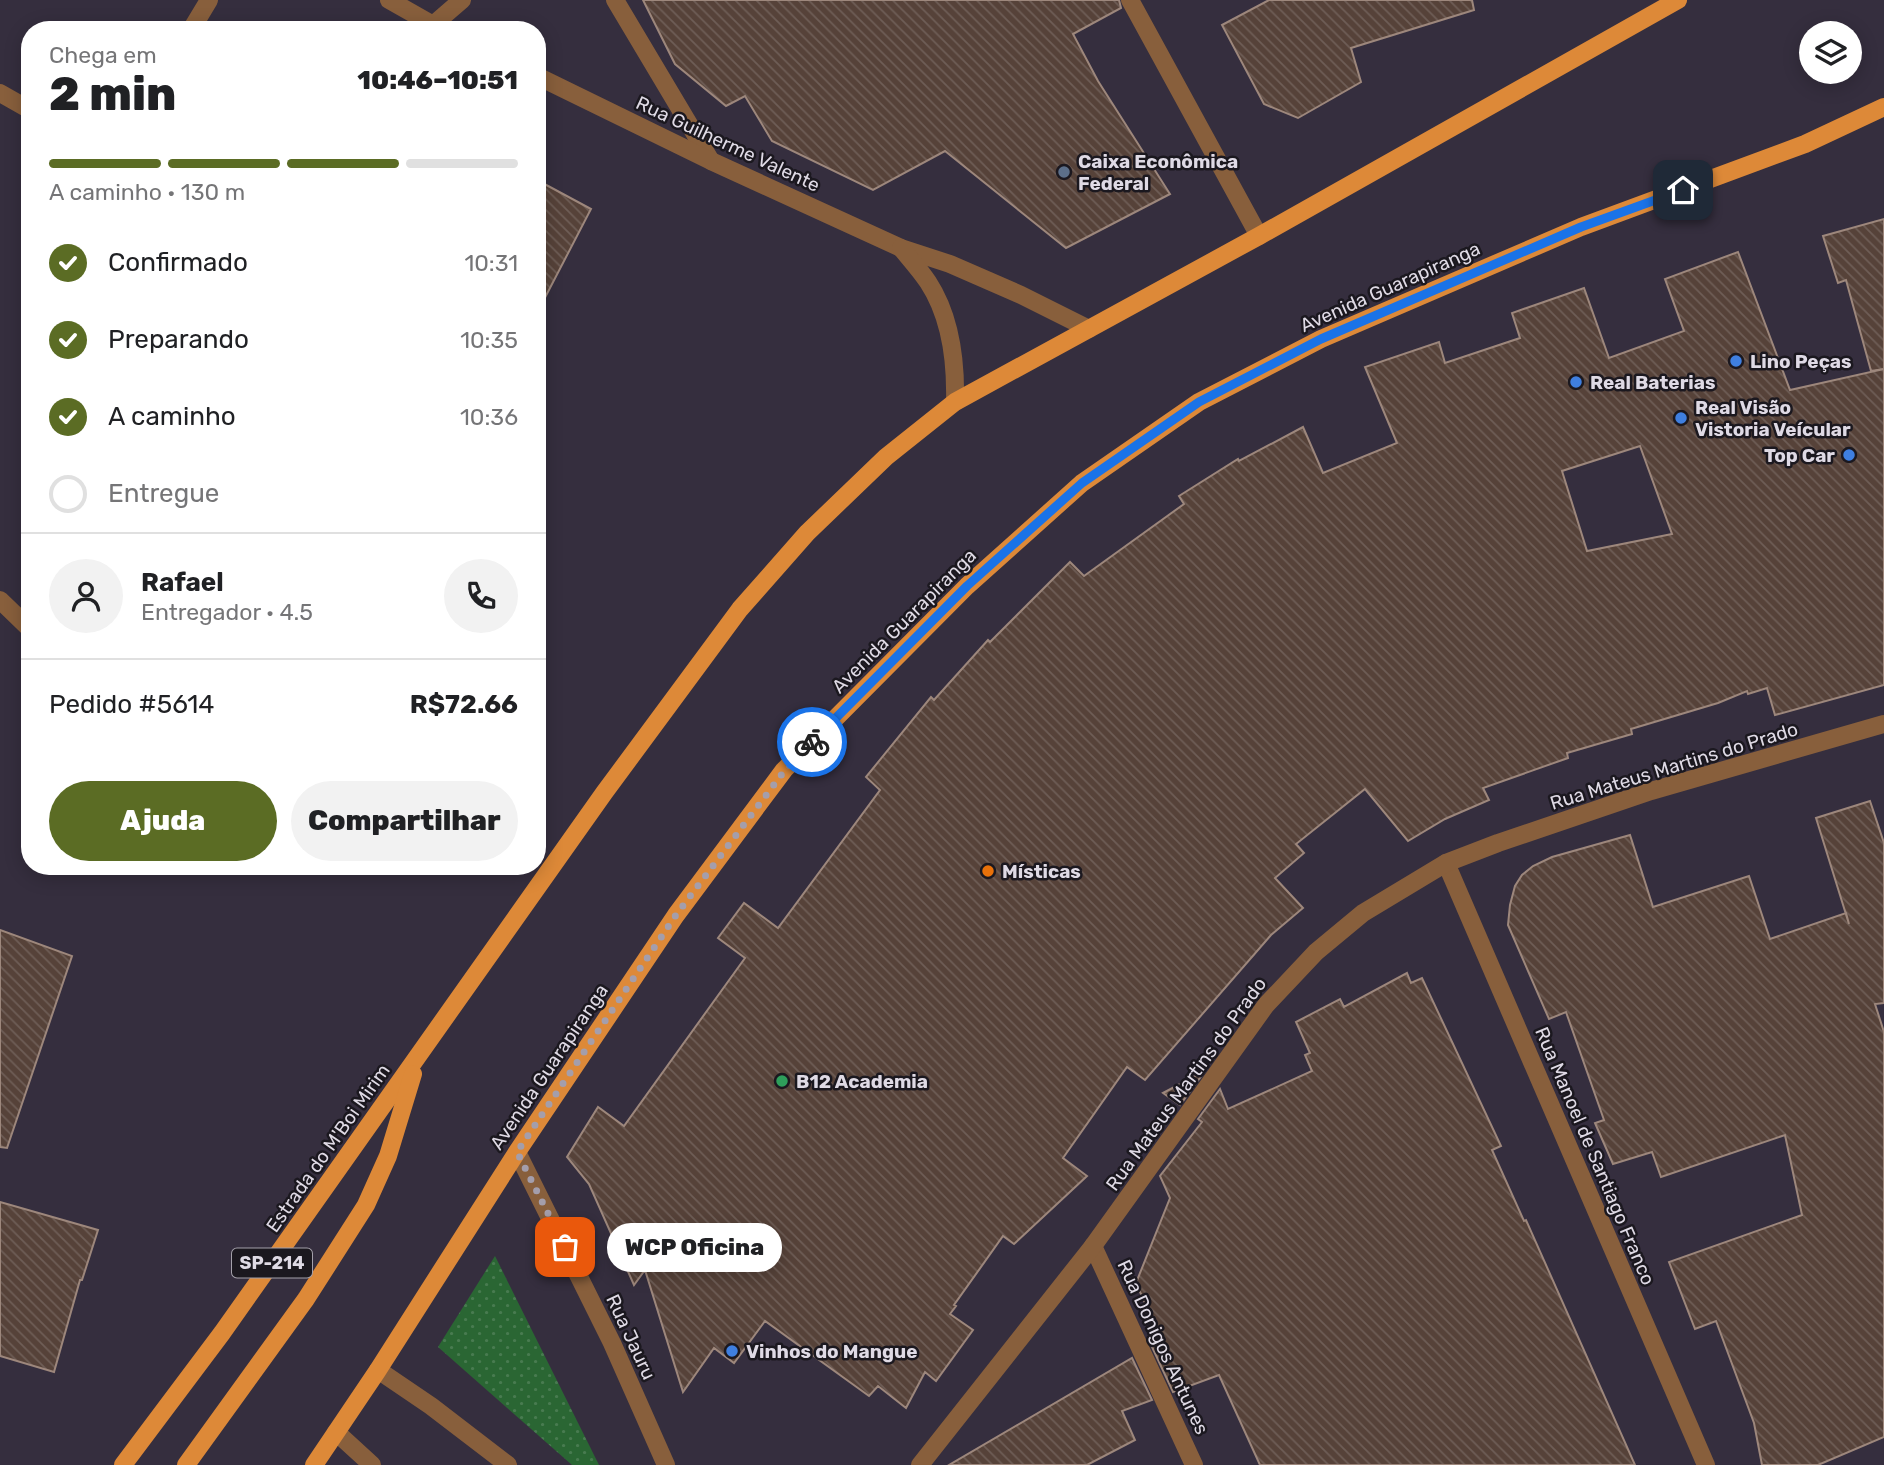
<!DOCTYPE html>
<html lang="pt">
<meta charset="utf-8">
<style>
body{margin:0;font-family:Rubik,sans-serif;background:#f2f2f2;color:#202124;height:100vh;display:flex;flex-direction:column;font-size:26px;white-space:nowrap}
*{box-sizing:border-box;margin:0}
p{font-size:23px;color:#757577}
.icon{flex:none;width:38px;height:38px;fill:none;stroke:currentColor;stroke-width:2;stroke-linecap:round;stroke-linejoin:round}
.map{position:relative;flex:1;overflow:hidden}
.details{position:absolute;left:21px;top:21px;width:525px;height:854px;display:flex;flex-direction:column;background:#fff;border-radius:28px;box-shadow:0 4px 18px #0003}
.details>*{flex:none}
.fabs{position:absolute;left:1799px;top:21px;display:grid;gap:14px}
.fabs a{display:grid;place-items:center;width:63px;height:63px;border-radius:50%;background:#fff;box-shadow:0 4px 18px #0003;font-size:35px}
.pin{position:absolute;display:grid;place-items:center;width:60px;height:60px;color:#fff;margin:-30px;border-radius:14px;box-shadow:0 4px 10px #0006}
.courier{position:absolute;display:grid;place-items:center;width:70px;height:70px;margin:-35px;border:5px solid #1a73e8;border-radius:50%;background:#fff;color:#222;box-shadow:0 2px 9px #0007}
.bubble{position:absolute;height:49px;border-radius:24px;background:#fff;box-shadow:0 4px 18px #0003;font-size:23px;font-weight:800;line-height:49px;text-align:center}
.head em{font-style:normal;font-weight:800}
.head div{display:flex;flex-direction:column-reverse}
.head{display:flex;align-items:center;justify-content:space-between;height:119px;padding:0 28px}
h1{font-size:46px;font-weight:800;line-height:52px}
.bar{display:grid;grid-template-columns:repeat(4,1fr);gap:10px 7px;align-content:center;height:84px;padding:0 28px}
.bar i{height:9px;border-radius:5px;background:#e0e0e0}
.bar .on{background:#5b6c24}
.bar p{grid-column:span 4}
.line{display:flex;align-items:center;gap:18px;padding:0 28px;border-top:2px solid #e0e0e0}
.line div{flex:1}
.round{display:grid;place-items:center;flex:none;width:74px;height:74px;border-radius:37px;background:#f2f2f2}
ol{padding:0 28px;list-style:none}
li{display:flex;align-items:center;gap:21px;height:77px}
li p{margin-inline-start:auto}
li .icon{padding:7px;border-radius:50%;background:#5b6c24;color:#fff;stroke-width:4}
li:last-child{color:#757577}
li i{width:38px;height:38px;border:4px solid #e0e0e0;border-radius:50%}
.button{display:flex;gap:14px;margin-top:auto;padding:14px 28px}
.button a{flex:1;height:80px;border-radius:42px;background:#5b6c24;color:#fff;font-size:28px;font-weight:800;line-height:80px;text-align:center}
.button a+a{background:#f2f2f2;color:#202124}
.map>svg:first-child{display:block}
</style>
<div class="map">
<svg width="1884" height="1465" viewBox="0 0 1884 1465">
<defs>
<pattern id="park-dots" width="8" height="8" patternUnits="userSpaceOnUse" patternTransform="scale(1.75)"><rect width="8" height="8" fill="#2a6633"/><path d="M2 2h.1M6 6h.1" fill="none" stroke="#487b50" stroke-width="1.8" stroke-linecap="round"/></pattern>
<pattern id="building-back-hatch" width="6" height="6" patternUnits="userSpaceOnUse" patternTransform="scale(1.75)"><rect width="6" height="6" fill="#564239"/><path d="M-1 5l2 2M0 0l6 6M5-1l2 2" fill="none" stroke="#6e5d56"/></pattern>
</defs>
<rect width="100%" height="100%" fill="#352e3e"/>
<!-- park -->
<polygon fill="url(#park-dots)" points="495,1256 599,1465 572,1465 438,1347"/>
<!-- building -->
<g fill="url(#building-back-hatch)" stroke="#9d877c" stroke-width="2" fill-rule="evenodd">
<polygon points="643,0 1119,0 1121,8 1073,34 1098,81 1170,194 1066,248 945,151 873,190 772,141 745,96 726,106 675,64"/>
<polygon points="1269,0 1472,0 1474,10 1351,48 1361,82 1298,118 1264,104 1222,25"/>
<polygon points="537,180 591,209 537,313"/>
<polygon points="1884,219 1884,369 1871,371 1846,280 1838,283 1823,236"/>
<path d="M1738,252L1790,390L1884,369V685L1775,715L1767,688L1748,694L1747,691L1718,703L1631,729L1632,734L1567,753L1568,758L1483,788L1489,800L1445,819L1408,841L1365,789L1296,844L1304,853L1275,878L1303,908L1271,935L1145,1080L1127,1067L1063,1158L1087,1176L1014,1244L1003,1236L954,1305L956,1306L950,1314L973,1330L936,1381L925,1372L906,1408L878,1386L869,1396L765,1321L734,1363L714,1348L683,1392L645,1270L634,1285L589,1184L567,1157L598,1107L624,1126L745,958L718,938L744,903L778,928L880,790L866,777L931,697L934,700L988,640L990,642L1070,562L1084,576L1184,504L1179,496L1238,459L1239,461L1303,427L1323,473L1397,443L1365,367L1439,342L1445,363L1520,338L1512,313L1584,288L1609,358L1684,331L1665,279ZM1640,446L1672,534L1587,551L1562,471Z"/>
<polygon points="1870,801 1884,843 1884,1003 1875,1004 1884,1032 1884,1437 1818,1465 1762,1465 1754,1423 1716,1321 1695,1329 1669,1262 1802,1215 1785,1135 1661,1177 1652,1152 1613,1164 1595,1123 1604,1120 1566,1012 1549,1019 1508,925 1510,905 1515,886 1522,875 1533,866 1552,857 1630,835 1653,907 1749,876 1770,939 1846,913 1849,924 1816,818"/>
<polygon points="0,930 72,956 7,1148 0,1147"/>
<polygon points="1407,973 1411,983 1422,978 1501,1146 1492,1150 1524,1221 1526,1220 1635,1465 1260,1465 1219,1375 1173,1392 1152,1347 1162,1341 1136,1283 1170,1198 1160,1176 1202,1122 1198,1119 1220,1089 1228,1109 1312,1071 1305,1055 1310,1053 1296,1022 1340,999 1344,1007"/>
<polygon points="1205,1071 1180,1105 1163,1093"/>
<polygon points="0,1202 98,1230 82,1280 80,1280 54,1372 0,1356"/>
<polygon points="1132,1358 1152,1400 1122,1411 1135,1440 1087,1465 949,1465"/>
</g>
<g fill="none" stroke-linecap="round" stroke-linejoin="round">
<!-- service -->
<g stroke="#885f3c" stroke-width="18">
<polyline points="191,30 209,0"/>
<polyline points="0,93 30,110"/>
<polyline points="0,600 30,629"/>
</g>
<!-- minor -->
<g stroke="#885f3c" stroke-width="18">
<polyline points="389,0 442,30"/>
<polyline points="615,0 711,161"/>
<polyline points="1130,0 1259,236"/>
<polyline points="433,25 462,0"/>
<polyline points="537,76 711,161 901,248 950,264 1021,295 1089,329"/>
<path d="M901,248C910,259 920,270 928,282C951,317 956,362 955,402"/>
<polyline points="1446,863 1706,1465"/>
<polyline points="517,1152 612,1343 666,1465"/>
<polyline points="1093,1246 1194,1465"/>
<polyline points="378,1370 431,1406 508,1465"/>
<polyline points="336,1432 372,1465"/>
<polyline points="920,1465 1093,1246 1266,1005 1316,952 1363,913 1446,863 1498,843 1651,791 1884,724"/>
</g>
<!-- primary -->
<g stroke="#dd8938" stroke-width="18">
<polyline points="123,1465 222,1333 604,793 740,609 807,533 886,457 955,402 1259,236 1678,0"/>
<polyline points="186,1465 306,1299 366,1205 388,1156 413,1074"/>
<polyline points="314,1465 378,1370 517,1152 676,915 784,770 967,586 1082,483 1199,402 1321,339 1581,227 1805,144 1884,107"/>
</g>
</g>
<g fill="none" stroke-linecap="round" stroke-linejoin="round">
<!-- done -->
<polyline stroke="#a49eab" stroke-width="7" stroke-dasharray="0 12.6" points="565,1247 517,1152 676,915 785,770 812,742"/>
<!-- route -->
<polyline stroke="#1a73e8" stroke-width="9" points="812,742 967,586 1082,483 1199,402 1321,339 1581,227 1683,190"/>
</g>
<!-- markers -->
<circle fill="#5c6f8a" stroke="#1b181f" stroke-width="2.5" cx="1064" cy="172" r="7"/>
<g fill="#3f7fe0" stroke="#1b181f" stroke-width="2.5">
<circle cx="1736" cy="361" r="7"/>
<circle cx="1576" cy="382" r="7"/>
<circle cx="1681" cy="418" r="7"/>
<circle cx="1849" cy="455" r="7"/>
<circle cx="732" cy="1351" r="7"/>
</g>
<circle fill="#e8710a" stroke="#1b181f" stroke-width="2.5" cx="988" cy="871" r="7"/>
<circle fill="#2e9e5b" stroke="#1b181f" stroke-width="2.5" cx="782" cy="1081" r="7"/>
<g text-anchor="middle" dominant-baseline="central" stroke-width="5" stroke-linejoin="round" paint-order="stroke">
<!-- shield labels -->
<rect fill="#1b181f" stroke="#a4a0aa" stroke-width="2" x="232" y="1248.5" width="80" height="29" rx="5"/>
<g font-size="18" font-weight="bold" fill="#dfdae5">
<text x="272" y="1263">SP-214</text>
</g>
<!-- street labels -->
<g font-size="19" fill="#dfdae5" stroke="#1b181f">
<text transform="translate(728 144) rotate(25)">Rua Guilherme Valente</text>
<text transform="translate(1390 287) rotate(-24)">Avenida Guarapiranga</text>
<text transform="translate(904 621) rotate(-45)">Avenida Guarapiranga</text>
<text transform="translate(1674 766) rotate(-17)">Rua Mateus Martins do Prado</text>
<text transform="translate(549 1067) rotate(-56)">Avenida Guarapiranga</text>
<text transform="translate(1186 1084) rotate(-54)">Rua Mateus Martins do Prado</text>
<text transform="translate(328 1148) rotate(-55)">Estrada do M'Boi Mirim</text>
<text transform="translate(1595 1156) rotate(67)">Rua Manoel de Santiago Franco</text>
<text transform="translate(631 1337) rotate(65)">Rua Jauru</text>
<text transform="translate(1163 1347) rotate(65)">Rua Donigos Antunes</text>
</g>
<!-- poi labels -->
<g font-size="19" font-weight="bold" fill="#dfdae5" stroke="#1b181f" text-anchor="start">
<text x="1078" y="161">Caixa Econômica<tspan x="1078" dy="22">Federal</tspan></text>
<text x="1750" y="361">Lino Peças</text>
<text x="1590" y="382">Real Baterias</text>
<text x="1695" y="407">Real Visão<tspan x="1695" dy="22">Vistoria Veícular</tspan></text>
<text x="1835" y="455" text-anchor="end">Top Car</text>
<text x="1002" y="871">Místicas</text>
<text x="796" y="1081">B12 Academia</text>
<text x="746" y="1351">Vinhos do Mangue</text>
</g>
</g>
</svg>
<div class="fabs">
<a><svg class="icon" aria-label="layers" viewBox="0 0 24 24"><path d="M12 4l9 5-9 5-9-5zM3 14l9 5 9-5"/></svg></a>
</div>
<div class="pin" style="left:565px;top:1247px;background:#ea580c"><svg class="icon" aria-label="bag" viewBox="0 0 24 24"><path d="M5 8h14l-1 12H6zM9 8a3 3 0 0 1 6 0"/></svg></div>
<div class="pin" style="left:1683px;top:190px;background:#1f2937"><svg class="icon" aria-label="home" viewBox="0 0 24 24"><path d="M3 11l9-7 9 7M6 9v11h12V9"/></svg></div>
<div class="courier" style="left:812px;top:742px"><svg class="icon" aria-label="bike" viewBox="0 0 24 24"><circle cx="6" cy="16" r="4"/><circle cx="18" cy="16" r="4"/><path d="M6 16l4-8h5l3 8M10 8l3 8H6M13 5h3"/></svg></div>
<div class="bubble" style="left:607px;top:1223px;width:175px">WCP Oficina</div>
<section class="details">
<div class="head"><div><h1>2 min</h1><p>Chega em</p></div><em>10:46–10:51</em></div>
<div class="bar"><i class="on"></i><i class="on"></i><i class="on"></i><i></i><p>A caminho · 130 m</p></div>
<ol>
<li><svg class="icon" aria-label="check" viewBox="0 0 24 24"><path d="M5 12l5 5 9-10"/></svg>Confirmado<p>10:31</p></li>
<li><svg class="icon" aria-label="check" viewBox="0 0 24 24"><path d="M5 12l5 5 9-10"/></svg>Preparando<p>10:35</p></li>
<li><svg class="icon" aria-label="check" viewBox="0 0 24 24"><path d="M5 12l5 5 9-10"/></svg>A caminho<p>10:36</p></li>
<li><i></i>Entregue</li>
</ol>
<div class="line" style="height:126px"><a class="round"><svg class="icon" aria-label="person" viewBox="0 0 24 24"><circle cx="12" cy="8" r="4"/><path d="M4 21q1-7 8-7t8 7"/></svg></a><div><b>Rafael</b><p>Entregador · 4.5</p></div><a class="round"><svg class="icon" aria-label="phone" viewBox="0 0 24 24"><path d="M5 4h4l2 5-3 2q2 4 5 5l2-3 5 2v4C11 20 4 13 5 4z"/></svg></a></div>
<div class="line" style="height:91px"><div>Pedido #5614</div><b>R$72.66</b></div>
<div class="button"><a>Ajuda</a><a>Compartilhar</a></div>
</section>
</div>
